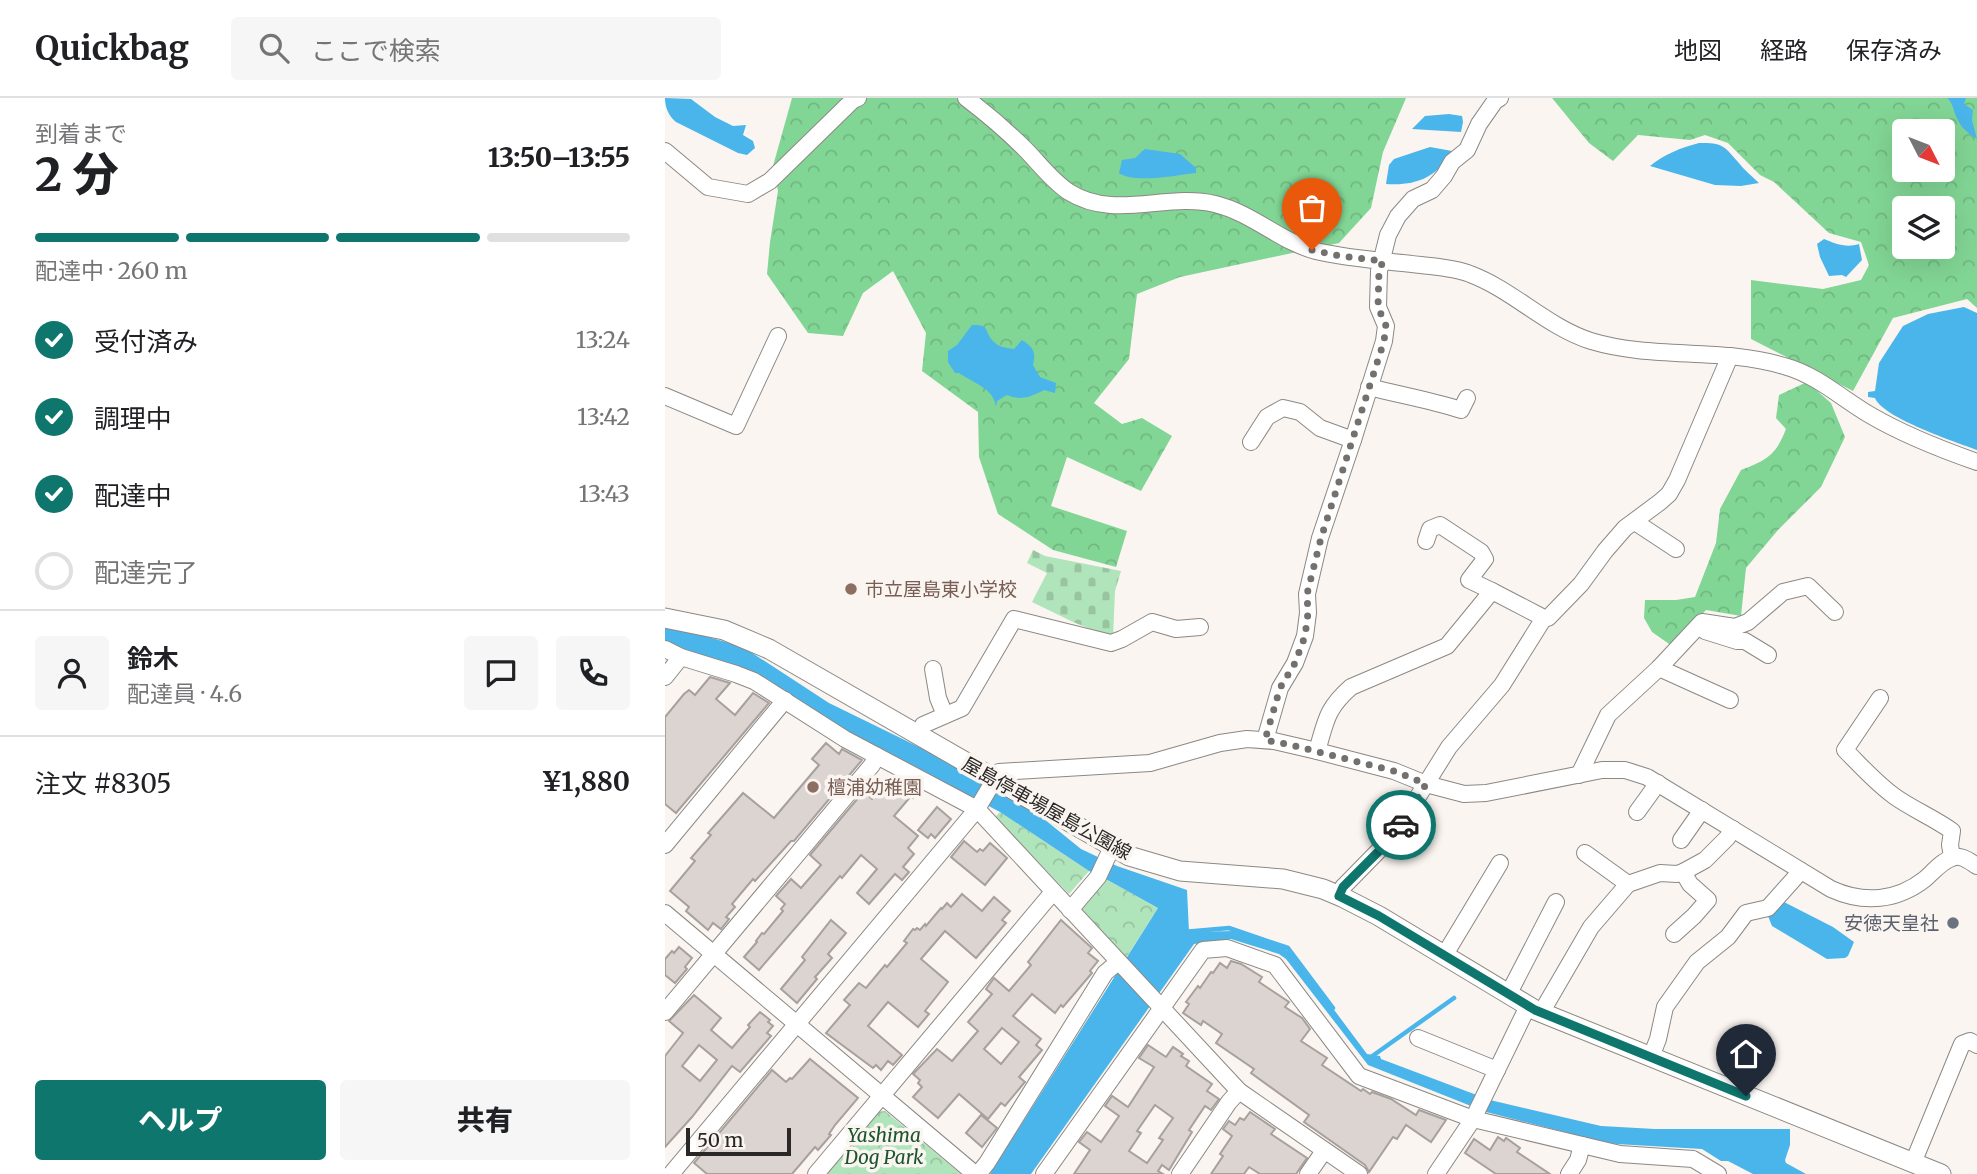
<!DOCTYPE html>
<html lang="ja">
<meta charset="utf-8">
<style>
body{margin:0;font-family:Merriweather,"Noto Sans JP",serif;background:#f6f6f6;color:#202124;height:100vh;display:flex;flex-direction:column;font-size:26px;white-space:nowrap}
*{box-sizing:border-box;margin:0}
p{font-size:23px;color:#757577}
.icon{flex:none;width:38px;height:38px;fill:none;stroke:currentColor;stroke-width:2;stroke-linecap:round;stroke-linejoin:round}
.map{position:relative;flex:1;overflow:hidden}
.panel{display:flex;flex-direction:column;background:#fff;width:665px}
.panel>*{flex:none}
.needle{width:46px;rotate:132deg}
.fabs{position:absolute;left:1227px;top:21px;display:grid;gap:14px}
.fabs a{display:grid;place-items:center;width:63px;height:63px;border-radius:7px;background:#fff;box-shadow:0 7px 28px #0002;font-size:35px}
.scale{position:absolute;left:21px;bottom:18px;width:105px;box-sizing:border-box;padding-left:7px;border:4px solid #2a2826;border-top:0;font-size:19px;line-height:24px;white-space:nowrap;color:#2a2826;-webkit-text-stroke:5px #faf5f0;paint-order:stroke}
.pin{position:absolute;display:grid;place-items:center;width:60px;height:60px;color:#fff;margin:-72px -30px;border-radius:50% 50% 50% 0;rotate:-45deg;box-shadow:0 0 7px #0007}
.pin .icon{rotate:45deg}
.courier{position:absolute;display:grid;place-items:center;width:70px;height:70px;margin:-35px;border:5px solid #0f766e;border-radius:50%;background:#fff;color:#222;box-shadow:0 2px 9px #0007}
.summary em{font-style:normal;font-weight:800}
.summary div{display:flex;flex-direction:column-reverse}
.summary{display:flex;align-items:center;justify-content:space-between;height:119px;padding:0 35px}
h1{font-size:46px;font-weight:800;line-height:52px}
.bar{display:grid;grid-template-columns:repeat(4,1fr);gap:10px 7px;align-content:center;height:84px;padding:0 35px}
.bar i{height:9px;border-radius:5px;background:#e0e0e0}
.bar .selected{background:#0f766e}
.bar p{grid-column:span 4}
.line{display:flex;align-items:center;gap:18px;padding:0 35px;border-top:2px solid #e0e0e0}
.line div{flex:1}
.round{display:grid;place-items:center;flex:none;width:74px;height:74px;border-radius:7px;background:#f6f6f6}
ol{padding:0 35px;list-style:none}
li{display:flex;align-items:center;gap:21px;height:77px}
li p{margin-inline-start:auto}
li .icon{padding:7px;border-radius:50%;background:#0f766e;color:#fff;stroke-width:4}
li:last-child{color:#757577}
li i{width:38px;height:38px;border:4px solid #e0e0e0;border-radius:50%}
.primary-button{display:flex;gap:14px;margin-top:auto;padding:14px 35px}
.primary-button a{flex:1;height:80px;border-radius:7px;background:#0f766e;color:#fff;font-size:28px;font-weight:800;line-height:80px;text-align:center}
.primary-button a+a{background:#f6f6f6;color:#202124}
header{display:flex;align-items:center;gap:42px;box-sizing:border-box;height:98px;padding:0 35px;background:#fff;border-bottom:2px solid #e0e0e0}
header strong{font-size:33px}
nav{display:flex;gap:38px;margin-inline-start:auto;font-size:24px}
.search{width:490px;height:63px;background:#f6f6f6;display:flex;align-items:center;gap:18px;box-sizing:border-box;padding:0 24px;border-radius:7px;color:#757577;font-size:26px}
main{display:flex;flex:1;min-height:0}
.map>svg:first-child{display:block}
</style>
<header>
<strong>Quickbag</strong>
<div class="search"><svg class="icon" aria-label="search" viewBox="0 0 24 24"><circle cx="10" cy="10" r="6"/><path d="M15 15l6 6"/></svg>ここで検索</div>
<nav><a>地図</a><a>経路</a><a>保存済み</a></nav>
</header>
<main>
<section class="panel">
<div class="summary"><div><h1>2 分</h1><p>到着まで</p></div><em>13:50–13:55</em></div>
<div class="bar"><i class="selected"></i><i class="selected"></i><i class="selected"></i><i></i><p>配達中 · 260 m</p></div>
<ol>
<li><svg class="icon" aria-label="check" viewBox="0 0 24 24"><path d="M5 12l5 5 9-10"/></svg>受付済み<p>13:24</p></li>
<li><svg class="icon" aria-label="check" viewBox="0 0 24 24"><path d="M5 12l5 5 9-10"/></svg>調理中<p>13:42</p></li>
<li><svg class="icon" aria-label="check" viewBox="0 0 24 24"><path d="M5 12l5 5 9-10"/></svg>配達中<p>13:43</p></li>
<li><i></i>配達完了</li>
</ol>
<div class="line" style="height:126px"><a class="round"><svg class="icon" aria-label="person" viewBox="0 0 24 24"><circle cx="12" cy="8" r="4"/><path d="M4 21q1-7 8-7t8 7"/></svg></a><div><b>鈴木</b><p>配達員 · 4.6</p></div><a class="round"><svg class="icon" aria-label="chat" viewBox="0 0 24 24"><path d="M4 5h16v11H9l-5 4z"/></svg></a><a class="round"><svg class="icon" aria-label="phone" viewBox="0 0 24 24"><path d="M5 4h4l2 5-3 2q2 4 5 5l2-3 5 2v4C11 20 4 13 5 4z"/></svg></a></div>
<div class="line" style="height:91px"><div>注文 #8305</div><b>¥1,880</b></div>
<div class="primary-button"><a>ヘルプ</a><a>共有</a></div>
</section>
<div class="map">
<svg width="1312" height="1076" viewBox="0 0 1312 1076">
<defs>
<pattern id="forest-crowns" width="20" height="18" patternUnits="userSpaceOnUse" patternTransform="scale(1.75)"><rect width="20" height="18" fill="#82d695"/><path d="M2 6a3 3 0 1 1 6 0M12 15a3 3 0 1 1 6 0" fill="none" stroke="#70b880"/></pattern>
<pattern id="cemetery-stones" width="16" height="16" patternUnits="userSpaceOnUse" patternTransform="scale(1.75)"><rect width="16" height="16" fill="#b0e4ba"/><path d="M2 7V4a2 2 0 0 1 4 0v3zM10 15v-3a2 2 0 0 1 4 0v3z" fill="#98c4a0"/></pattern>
<pattern id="park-crowns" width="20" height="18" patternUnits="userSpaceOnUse" patternTransform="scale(1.75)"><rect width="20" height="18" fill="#b0e4ba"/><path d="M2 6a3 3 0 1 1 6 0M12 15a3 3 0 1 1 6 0" fill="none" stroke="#98c4a0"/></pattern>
</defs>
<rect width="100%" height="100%" fill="#faf5f0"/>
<!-- forest -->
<g fill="url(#forest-crowns)" fill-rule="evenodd">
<polygon points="127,0 741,0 718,54 706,110 674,145 515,179 472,196 464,261 429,305 457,326 477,320 507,338 476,393 402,359 386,408 462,433 451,469 388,452 333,416 314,359 313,314 257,273 261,235 228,173 198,195 178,238 143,235 102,176 105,144 113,93 108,68"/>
<path d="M887,0H1312V210L1302,201L1228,220L1188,293L1086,241V182L1158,191L1196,182L1204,167L1196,144L1164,135L1109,84L1095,77L1063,45L1040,37L1025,42L973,37L948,63L924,45ZM1239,33H1278V72H1239ZM1239,110H1278V149H1239Z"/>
<path d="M1142,284L1166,305L1180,339L1156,389L1113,432L1081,470L1076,518L1041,512L1007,548L987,534L979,520L980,502H1011L1030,499L1051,445L1055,411L1076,372C1102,362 1111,357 1121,331L1111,320L1114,297Z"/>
</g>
<!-- cemetery -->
<polygon fill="url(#cemetery-stones)" points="368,452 380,458 456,473 450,493 448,540 408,524 367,504 382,475 362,465"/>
<!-- park -->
<g fill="url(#park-crowns)">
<polygon points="335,714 424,773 404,796 330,719"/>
<polygon points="439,780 493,810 461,860 416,810"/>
<polygon points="220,1013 296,1076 156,1076 209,1014"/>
</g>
<!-- water -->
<g fill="#4ab5ea">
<path d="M0,0L26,1L50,19L68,28L81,27L78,37L88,43L90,50L82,57L73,55L11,24C4,18 0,10 0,0Z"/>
<path d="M1282,0H1301L1299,6L1308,12L1307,22L1312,41C1303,35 1296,30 1292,20C1288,13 1289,6 1282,0Z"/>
<polygon points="784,16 797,18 798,24 796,34 747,31 760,18"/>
<path d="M1034,45C1058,45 1058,47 1073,64C1079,72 1087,78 1094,85L1076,88L1050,87L985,68C1000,56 1015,50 1034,45Z"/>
<path d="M765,49L787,53C773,79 751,88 721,86L724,67L729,61Z"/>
<path d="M480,51L515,56L531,70V75C512,77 470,86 454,75L457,62L470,60Z"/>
<path d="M1159,141C1171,146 1181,150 1194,146L1197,162L1181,179L1177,177L1164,178L1155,159L1152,146Z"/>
<path d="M1299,209L1312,215V352C1291,344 1218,320 1210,300L1203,299V294L1210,293L1214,265L1238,228L1263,216Z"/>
<path d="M307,227C325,226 319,233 328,243C333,249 342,250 349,251L357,242C369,250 371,254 368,267L375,279L391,285L390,295L379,292C365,299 357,303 342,297L332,303L331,309C329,290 308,285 294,275H290L283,264V253L292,247Z"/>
<polygon points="0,530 26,534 78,549 164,605 256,650 337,694 379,721 416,751 452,768 522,792 524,834 570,833 619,850 629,858 702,956 715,958 716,961 825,1002 936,1028 990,1031 1125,1031 1125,1047 1120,1062 1121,1065 1141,1076 1088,1076 1063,1063 1056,1063 1037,1051 951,1046 931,1042 821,1014 703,967 621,861 614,856 566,841 529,846 366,1076 325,1076 493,810 439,780 424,773 335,714 252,670 202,647 49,564 19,551 0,548"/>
<polygon points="1117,803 1168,829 1189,844 1183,858 1180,860 1162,861 1107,828 1103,818"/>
</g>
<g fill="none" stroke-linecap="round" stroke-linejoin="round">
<!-- stream -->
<g stroke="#4ab5ea" stroke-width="4.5">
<polyline points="518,834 564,830 623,850 668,910"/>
<polyline points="706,959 789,900"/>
</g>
</g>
<!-- building -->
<g fill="#dbd4d1" stroke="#a7a09d" stroke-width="2" fill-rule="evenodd">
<polygon points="45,579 65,585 51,601 70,617 88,595 104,605 11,715 0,706 0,619 19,596 24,592 30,597"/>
<polygon points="161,645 174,656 177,651 197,662 129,743 126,743 90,783 88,781 67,806 70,809 61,819 64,821 56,831 48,825 43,832 21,813 24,809 5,793 30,763 26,760 46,737 43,735 78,695 109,720 154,667 147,661"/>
<polygon points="223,681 228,685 231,681 237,686 239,684 255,692 248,700 246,698 229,718 253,738 243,750 249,756 238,769 244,774 237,782 230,776 204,806 192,795 212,771 196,757 177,780 175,778 94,872 79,859 92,844 91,843 97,835 99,836 118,813 116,811 120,806 111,798 126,781 136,790 156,767 145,757 199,693 207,701"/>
<polygon points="272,709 286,721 270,740 266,736 263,740 253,732"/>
<polygon points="299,743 312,754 315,751 318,753 325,745 342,760 320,787 286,759"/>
<polygon points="297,796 317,813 329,799 345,813 337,822 341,825 311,860 280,833 256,861 283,884 260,913 264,916 253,929 223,904 203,928 237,957 228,967 223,963 216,972 211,967 208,970 161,935 185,907 179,902 194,885 201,890 220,867 222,869 242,845 239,843 248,831 250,832 252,830 255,832 260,826 261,828 276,810 277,811 282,805 286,809"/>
<polygon points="166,822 181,835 163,856 167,860 150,879 152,881 132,905 116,891 140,862 137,859"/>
<path d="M396,822L427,850L423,855L433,863L425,873L427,875L398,909L396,907L390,915L367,896L348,918L376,941L371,947L377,952L354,979L360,984L359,985L340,1008L336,1005L323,1021L294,996L273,1020L248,999L257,989L253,985L255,982L248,976L272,951L287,963L313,933L303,924L327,896L321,891L329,880L344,893L366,867L363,864ZM337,930L354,944L336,966L319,951Z"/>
<polygon points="14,849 27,860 20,869 22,871 10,885 0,877 0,861 7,853 9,855"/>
<polygon points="566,863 576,866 597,879 594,884 624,904 620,909 637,920 645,931 636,943 662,960 657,967 696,993 698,991 705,996 707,994 726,1001 751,1017 754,1012 781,1022 766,1044 741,1027 732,1041 728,1039 704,1074 700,1067 639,1024 644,1017 586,975 589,971 551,945 557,936 538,923 536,927 518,915 524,906 521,904 533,888 535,890 546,874 548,875 555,865 562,870"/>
<path d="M29,897L56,920L46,932L67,950L85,929L83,927L95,914L105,922L103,924L108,928L102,935L106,938L75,974L67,968L27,1019L0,1049V958L18,935L4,923ZM34,947L52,962L35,983L17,968Z"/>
<path d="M483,947L501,959L508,949L518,956L516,958L524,963L521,968L547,986L542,993L554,1001L546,1012L540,1008L524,1032L527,1034L504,1072L497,1067L493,1073L498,1076H409L425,1052L414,1044L422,1034L436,1044L454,1018L440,1008L447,998L463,1009L489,969L474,960ZM490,1007L508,1020L494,1040L498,1042L482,1065L464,1053L476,1035L472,1033Z"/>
<polygon points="145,961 193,1000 170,1027 164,1036 166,1037 153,1052 150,1049 127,1076 42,1076 29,1065 107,972 121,984 125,980 127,981"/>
<polygon points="585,1014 610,1031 606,1036 642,1060 631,1076 595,1076 584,1069 579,1076 546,1076 558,1058 555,1056 567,1038 558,1031 564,1023 570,1027 575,1020 579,1022"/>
<polygon points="316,1017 332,1030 317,1049 301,1035"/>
<polygon points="833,1039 839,1043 841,1040 855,1050 852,1054 885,1076 831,1076 800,1055 809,1041 825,1052"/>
</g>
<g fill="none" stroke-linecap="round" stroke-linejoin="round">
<defs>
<g id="minor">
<path d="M301,0C322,16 342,33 360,51C374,65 387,83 404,94C450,123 502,94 550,106C587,115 616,144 651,153C685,161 721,163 756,167C772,169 790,170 805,176C848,192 882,229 926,243C989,262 1056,249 1119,268C1152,277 1176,300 1205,317C1239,337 1275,351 1312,364"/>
<polyline points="0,53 43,89 83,96 105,83 188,2 193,0"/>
<path d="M704,289C735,297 765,302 796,312L802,300"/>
<polyline points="0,298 71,328 113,238"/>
<polyline points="688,342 719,243 721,228 713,209 714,173 723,137 733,118 748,101 767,92 779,78 787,64 802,52 814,26 830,3 835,0"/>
<polyline points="586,344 602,319 618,310 635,314 655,330 688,342 655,440 642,496 643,515 640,538 630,565 615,590 600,642"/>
<polyline points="970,424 1011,451"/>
<polyline points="761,443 765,431 775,427 816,454 820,461 804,482 827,493"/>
<polyline points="1040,533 1072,543 1080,543 1103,557"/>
<polyline points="0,551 16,559 71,576 89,583 180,641 312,711 574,993 694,1076"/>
<polyline points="994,570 1065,602"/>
<polyline points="268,571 273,600 280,617"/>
<polyline points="0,579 16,559"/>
<path d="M1215,600L1180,652C1196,668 1211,685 1229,698C1247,711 1269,720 1287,733L1285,747L1287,759"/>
<polyline points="252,637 258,627 297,610 349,521 446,545 457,541 487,524 511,531 535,529"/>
<path d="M652,653C661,623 661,611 686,589L782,548L827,493L879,520H883L916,486L940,453L960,430L995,404L1004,396L1012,382L1065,258"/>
<polyline points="914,677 943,617 994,570 1037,524 1070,529 1083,524 1118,494 1143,488 1170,514"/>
<polyline points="972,714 993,685"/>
<polyline points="1016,742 1037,712"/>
<polyline points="0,747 120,602"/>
<polyline points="920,755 963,786"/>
<polyline points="675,798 678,789 729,737 784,649 837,587 879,520"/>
<polyline points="405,812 433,779 447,749"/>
<polyline points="0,815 310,1076"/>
<polyline points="1009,836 1029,818 1043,802 1025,786 1018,774"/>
<polyline points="779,858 835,765"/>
<polyline points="843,897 891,804"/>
<polyline points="0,914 207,667 212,658"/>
<polyline points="876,915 926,829 963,786 995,775 1012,776 1018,774 1040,762 1062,740 1068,731"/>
<polyline points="753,940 832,972"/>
<polyline points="986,959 993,941 1000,909 1032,864 1063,839 1081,815 1103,810 1136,773"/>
<polyline points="1248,1065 1297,946 1305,943 1312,947"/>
<path d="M6,1076L312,711L334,674L485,665L555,645L582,641L609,643L652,653L729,673L761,686L799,696L821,695L937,672H960L982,679L1166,791C1199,806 1232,803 1260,781C1268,774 1277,763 1287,760C1296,756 1304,763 1312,768"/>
<polyline points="151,1076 388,794"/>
<polyline points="313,1076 322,1065 440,875 453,864"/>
<polyline points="379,1076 538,852 562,850 610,867 694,978 808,1021 955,1056 1028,1061 1053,1076"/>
<polyline points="515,1076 564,1004 574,993"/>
<polyline points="643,1076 659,1053"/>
<polyline points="771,1076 808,1021 863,908"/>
<polyline points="904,1076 913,1062 917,1047"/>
</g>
<polyline id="major" points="0,520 59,532 104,551 464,758 515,773 618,781 658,791 677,799 714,818 870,912 1276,1076"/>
</defs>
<!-- minor casing -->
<use href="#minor" stroke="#8c8883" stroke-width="18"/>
<!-- major casing -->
<use href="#major" stroke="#8c8883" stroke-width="21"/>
<!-- minor -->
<use href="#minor" stroke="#fff" stroke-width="16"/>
<!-- major -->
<use href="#major" stroke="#fff" stroke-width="19"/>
</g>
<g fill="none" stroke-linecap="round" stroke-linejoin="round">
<!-- done -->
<polyline stroke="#73706d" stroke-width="7" stroke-dasharray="0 12.6" points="647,152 675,158 718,163 714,173 713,209 721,228 719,243 656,440 642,496 643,515 640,538 630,565 615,590 600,642 622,646 729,673 761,686 736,727"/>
<!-- route -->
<polyline stroke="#0f766e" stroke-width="9" points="736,727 720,747 678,789 674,798 714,818 870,912 1081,998"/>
</g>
<!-- markers -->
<g fill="#8d6e63" stroke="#faf5f0" stroke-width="2.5">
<circle cx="186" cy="491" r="7"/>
<circle cx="148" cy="689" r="7"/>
</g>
<circle fill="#6b7280" stroke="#faf5f0" stroke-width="2.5" cx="1288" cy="825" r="7"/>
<g text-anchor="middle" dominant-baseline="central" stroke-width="7" stroke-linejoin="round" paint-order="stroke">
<!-- education labels -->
<g font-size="19" fill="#785e54" stroke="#faf5f0" text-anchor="start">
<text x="200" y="491">市立屋島東小学校</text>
<text x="162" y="689">檀浦幼稚園</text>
</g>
<!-- street labels -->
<g font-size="19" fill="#2a2826" stroke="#faf5f0">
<text transform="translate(382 710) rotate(29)">屋島停車場屋島公園線</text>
</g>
<!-- worship labels -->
<g font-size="19" fill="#5b616d" stroke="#faf5f0" text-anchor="end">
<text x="1274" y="825">安徳天皇社</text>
</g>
<!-- park labels -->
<g font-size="19" font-style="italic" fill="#1a552c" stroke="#faf5f0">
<text x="219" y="1037">Yashima<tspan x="219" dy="22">Dog Park</tspan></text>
</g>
</g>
</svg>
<div class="fabs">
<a><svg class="needle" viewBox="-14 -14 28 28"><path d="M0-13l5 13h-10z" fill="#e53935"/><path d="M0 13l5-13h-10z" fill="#757577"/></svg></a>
<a><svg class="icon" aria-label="layers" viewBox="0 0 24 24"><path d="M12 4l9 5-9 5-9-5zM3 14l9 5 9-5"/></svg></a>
</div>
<div class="scale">50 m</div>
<div class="pin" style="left:647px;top:152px;background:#ea580c"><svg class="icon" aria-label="bag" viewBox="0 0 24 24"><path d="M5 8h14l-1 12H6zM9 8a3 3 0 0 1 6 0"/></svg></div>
<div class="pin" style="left:1081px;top:998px;background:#1f2937"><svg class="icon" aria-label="home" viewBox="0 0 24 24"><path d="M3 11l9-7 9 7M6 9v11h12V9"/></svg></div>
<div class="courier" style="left:736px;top:727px"><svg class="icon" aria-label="car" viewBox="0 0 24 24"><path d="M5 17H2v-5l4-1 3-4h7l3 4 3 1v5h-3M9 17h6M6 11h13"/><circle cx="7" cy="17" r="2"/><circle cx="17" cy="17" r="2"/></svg></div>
</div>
</main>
